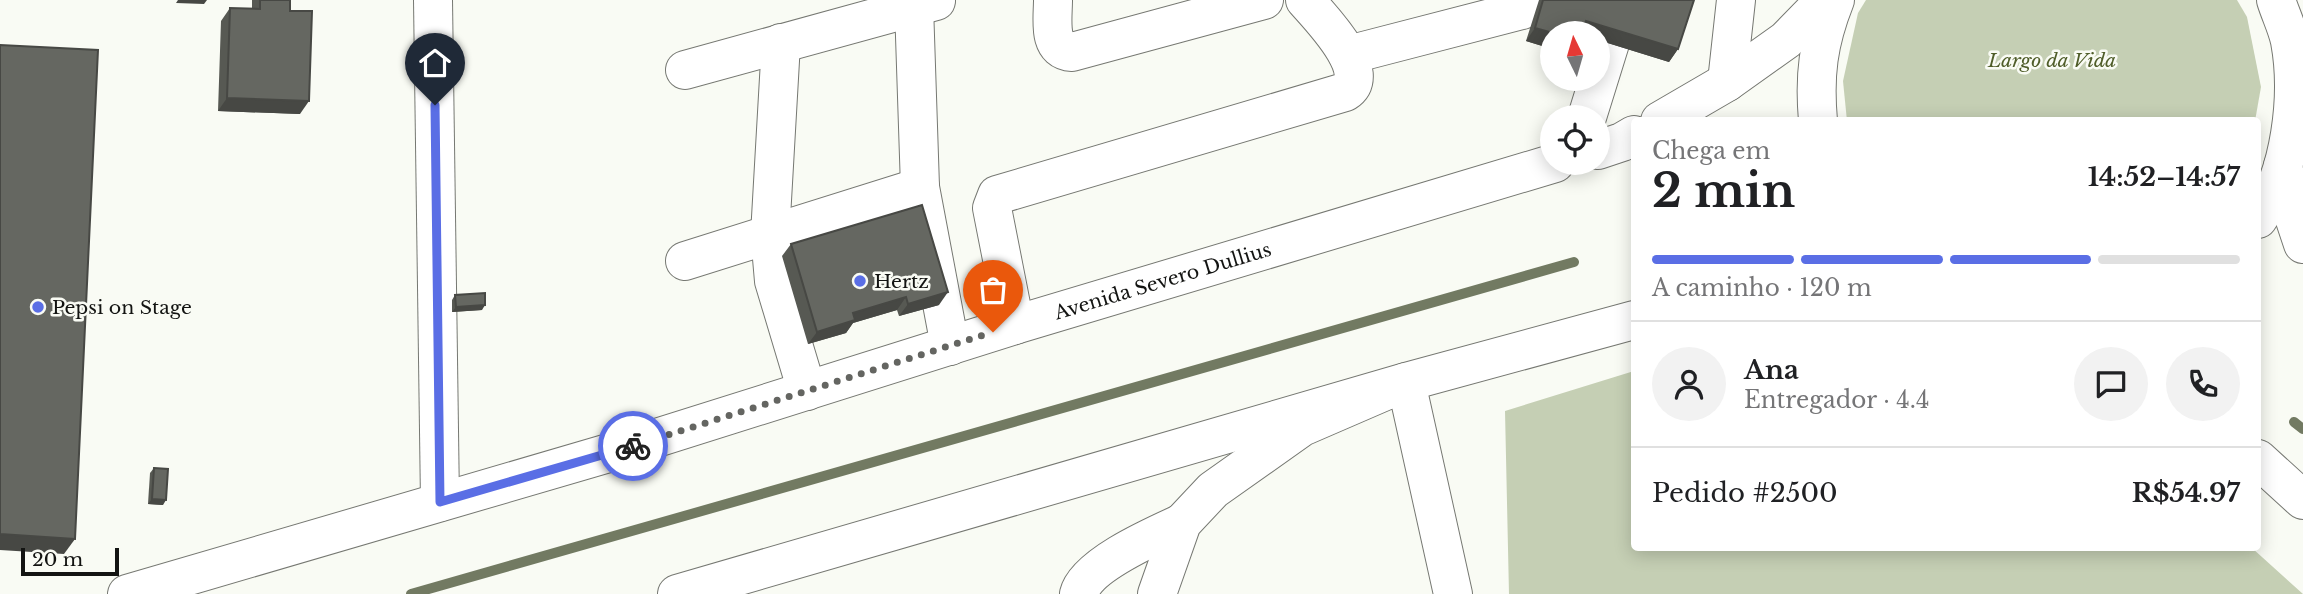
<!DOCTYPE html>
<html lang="pt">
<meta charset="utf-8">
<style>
body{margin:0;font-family:"Libre Baskerville",serif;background:#f2f2f2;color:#202124;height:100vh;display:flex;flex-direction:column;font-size:26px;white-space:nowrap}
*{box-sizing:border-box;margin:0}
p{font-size:23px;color:#757577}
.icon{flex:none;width:38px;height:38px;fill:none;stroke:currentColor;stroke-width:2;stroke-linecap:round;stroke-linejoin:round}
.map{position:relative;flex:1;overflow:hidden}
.drawer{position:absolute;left:1631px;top:117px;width:630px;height:434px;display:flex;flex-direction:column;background:#fff;border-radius:7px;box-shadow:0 4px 18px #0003}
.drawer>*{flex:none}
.needle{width:46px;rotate:355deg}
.buttons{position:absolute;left:1540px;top:21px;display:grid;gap:14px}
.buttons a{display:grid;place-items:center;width:70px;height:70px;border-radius:50%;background:#fff;box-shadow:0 4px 18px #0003;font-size:35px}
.scale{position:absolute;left:21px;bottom:18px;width:98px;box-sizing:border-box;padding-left:7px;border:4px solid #131412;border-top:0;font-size:19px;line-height:24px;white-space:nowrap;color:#131412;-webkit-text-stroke:5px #f9fbf4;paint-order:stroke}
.pin{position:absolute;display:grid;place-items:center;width:60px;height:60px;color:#fff;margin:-72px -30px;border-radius:50% 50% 50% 0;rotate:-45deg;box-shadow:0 0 7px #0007}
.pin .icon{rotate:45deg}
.courier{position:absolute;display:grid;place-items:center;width:70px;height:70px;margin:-35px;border:5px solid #5a6ee5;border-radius:50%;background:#fff;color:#222;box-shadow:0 2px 9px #0007}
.summary em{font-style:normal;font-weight:800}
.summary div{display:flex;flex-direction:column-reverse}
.summary{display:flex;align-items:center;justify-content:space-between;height:119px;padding:0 21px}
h1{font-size:46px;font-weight:800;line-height:52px}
.bar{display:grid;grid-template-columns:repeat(4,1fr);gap:10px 7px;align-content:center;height:84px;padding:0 21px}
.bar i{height:9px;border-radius:5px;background:#e0e0e0}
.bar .selected{background:#5a6ee5}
.bar p{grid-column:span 4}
.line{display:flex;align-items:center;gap:18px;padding:0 21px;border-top:2px solid #e0e0e0}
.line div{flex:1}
.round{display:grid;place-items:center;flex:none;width:74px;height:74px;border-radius:37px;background:#f2f2f2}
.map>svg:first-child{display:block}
</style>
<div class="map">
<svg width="2303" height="594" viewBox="0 0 2303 594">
<rect width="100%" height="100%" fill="#f9fbf4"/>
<!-- green -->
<g fill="#c5cfb4">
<polygon points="1866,0 2237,0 2247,17 2261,87 2255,121 1847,121 1843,81 1858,13"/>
<polygon points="1634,371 1634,548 2252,548 2303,594 1509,594 1505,411"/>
</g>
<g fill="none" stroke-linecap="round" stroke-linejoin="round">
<!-- stream -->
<g stroke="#727a62" stroke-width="10">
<polyline points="2294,422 2303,429"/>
<polyline points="411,594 1574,262"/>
</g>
<defs>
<g id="minor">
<polyline points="433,0 440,502"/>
<path d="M1053,0C1053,19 1047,51 1072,52L1264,0"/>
<polyline points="914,6 920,187 950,346"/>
<polyline points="781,43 770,235 774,281 807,391"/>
<polyline points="1348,55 1522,10 1526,8 1531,0"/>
<polyline points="685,70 936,1"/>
<polyline points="1727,82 1736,0"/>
<polyline points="1587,117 1610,43"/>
<polyline points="685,261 920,187"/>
<path d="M1015,325L992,208L997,195L1345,92C1375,73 1320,17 1305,0"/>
<path d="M1079,594C1086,565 1156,535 1182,523"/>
<polyline points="1157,594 1182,523 1213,490 1302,427 1406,382 1453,594"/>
</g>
<g id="major">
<polyline points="1660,121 1727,82 1786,40 1825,0"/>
<path d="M1818,121C1814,75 1818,43 1835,0"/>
<polyline points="1598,150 1622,142 1634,135"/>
<polyline points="2283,166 2295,220 2303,244"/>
<path d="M2258,219C2291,174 2300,95 2290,41C2287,27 2280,13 2276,0"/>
<polyline points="2258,459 2303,500"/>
<path id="s1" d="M127,594L612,452L1015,325L1555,163"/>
<polyline points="677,594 1406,382 1634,320"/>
</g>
</defs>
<!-- minor casing -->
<use href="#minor" stroke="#767872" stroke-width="40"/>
<!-- major casing -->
<use href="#major" stroke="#767872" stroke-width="40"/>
<!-- minor -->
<use href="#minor" stroke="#fff" stroke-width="38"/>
<!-- major -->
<use href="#major" stroke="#fff" stroke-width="38"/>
</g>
<!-- wall -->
<g fill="#575953">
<polygon points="252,0 290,0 290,11 300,114 218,111 221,21 230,8 252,9"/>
<polygon points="1539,0 1694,0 1678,49 1669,62 1598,40 1598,33 1552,33 1552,49 1526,41"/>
<polygon points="791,244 939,305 899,316 897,310 853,323 846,333 808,344 782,256"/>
<polygon points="455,295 482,310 452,312 452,300"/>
<polygon points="154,468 163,505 148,504 150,473"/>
</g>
<!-- shaded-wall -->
<g fill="#474844">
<polygon points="178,0 207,0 204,4 176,3"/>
<polygon points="1586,21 1678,49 1669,62 1598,40 1598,33 1577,33"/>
<polygon points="1535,28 1553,33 1552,49 1526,41"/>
<polygon points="227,98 309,101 300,114 218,111"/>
<polygon points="948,292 939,305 899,316 908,304"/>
<polygon points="906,297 897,310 853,323 846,333 808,344 817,332 853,313"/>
<polygon points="485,305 482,310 452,312 456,307"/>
<polygon points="152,499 166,500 163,505 148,504"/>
<polygon points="0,534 75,539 64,554 0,550"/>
</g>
<!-- building -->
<g fill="#656761" stroke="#474844" stroke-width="2">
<polygon points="260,0 290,0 290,11 312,11 309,101 227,98 230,8 260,9"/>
<polygon points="1543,0 1694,0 1678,49 1586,21 1581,33 1553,33 1535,28"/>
<polygon points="0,45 98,50 75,539 0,534"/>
<polygon points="922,205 948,292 908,304 906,297 853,313 855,320 817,332 791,244"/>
<polygon points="485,293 485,305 456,307 455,295"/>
<polygon points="154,468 168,469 166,500 152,499"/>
</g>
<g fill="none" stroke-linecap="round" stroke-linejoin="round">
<!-- done -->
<polyline stroke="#646561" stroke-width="7" stroke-dasharray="0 12.6" points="633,446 993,332"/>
<!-- route -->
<polyline stroke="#5a6ee5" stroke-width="9" points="435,105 440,502 633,446"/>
</g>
<!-- markers -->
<g fill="#5a6ee5" stroke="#f9fbf4" stroke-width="2.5">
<circle cx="860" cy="281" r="7"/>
<circle cx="38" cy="307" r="7"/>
</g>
<g text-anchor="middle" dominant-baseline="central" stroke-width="5" stroke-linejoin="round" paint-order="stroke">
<!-- park labels -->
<g font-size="19" font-style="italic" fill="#4f5d29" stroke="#f9fbf4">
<text x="2052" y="60">Largo da Vida</text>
</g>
<!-- poi labels -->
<g font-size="19" fill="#131412" stroke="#f9fbf4" text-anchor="start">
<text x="874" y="281">Hertz</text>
<text x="52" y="307">Pepsi on Stage</text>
</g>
<!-- street labels -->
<g font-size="19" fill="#131412" stroke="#f9fbf4">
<text stroke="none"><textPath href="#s1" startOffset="1082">Avenida Severo Dullius</textPath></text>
</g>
</g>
</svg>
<div class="buttons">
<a><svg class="needle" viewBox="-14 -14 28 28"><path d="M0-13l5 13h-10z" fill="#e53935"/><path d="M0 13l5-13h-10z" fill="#757577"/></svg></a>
<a><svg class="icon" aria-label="locate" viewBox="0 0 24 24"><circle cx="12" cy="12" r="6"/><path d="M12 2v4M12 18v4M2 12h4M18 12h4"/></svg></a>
</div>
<div class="scale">20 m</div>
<div class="pin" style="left:993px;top:332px;background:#ea580c"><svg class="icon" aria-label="bag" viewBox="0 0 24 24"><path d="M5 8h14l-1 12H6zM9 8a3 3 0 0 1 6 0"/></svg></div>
<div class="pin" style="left:435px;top:105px;background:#1f2937"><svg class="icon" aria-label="home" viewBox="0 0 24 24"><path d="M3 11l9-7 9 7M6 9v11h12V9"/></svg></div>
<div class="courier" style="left:633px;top:446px"><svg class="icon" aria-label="bike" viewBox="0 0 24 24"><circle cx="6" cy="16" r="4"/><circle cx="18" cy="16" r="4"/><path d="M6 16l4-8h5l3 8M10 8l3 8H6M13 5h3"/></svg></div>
<section class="drawer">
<div class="summary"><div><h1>2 min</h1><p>Chega em</p></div><em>14:52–14:57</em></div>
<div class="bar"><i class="selected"></i><i class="selected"></i><i class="selected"></i><i></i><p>A caminho · 120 m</p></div>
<div class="line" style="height:126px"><a class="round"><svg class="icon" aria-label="person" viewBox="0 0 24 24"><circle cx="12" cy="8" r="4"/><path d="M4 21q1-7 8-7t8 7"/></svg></a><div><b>Ana</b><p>Entregador · 4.4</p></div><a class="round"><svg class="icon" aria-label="chat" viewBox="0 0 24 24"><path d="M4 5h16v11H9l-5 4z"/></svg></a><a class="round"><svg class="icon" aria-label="phone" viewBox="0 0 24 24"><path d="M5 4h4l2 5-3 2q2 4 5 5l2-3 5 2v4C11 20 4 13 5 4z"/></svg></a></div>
<div class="line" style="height:91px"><div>Pedido #2500</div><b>R$54.97</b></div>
</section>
</div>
